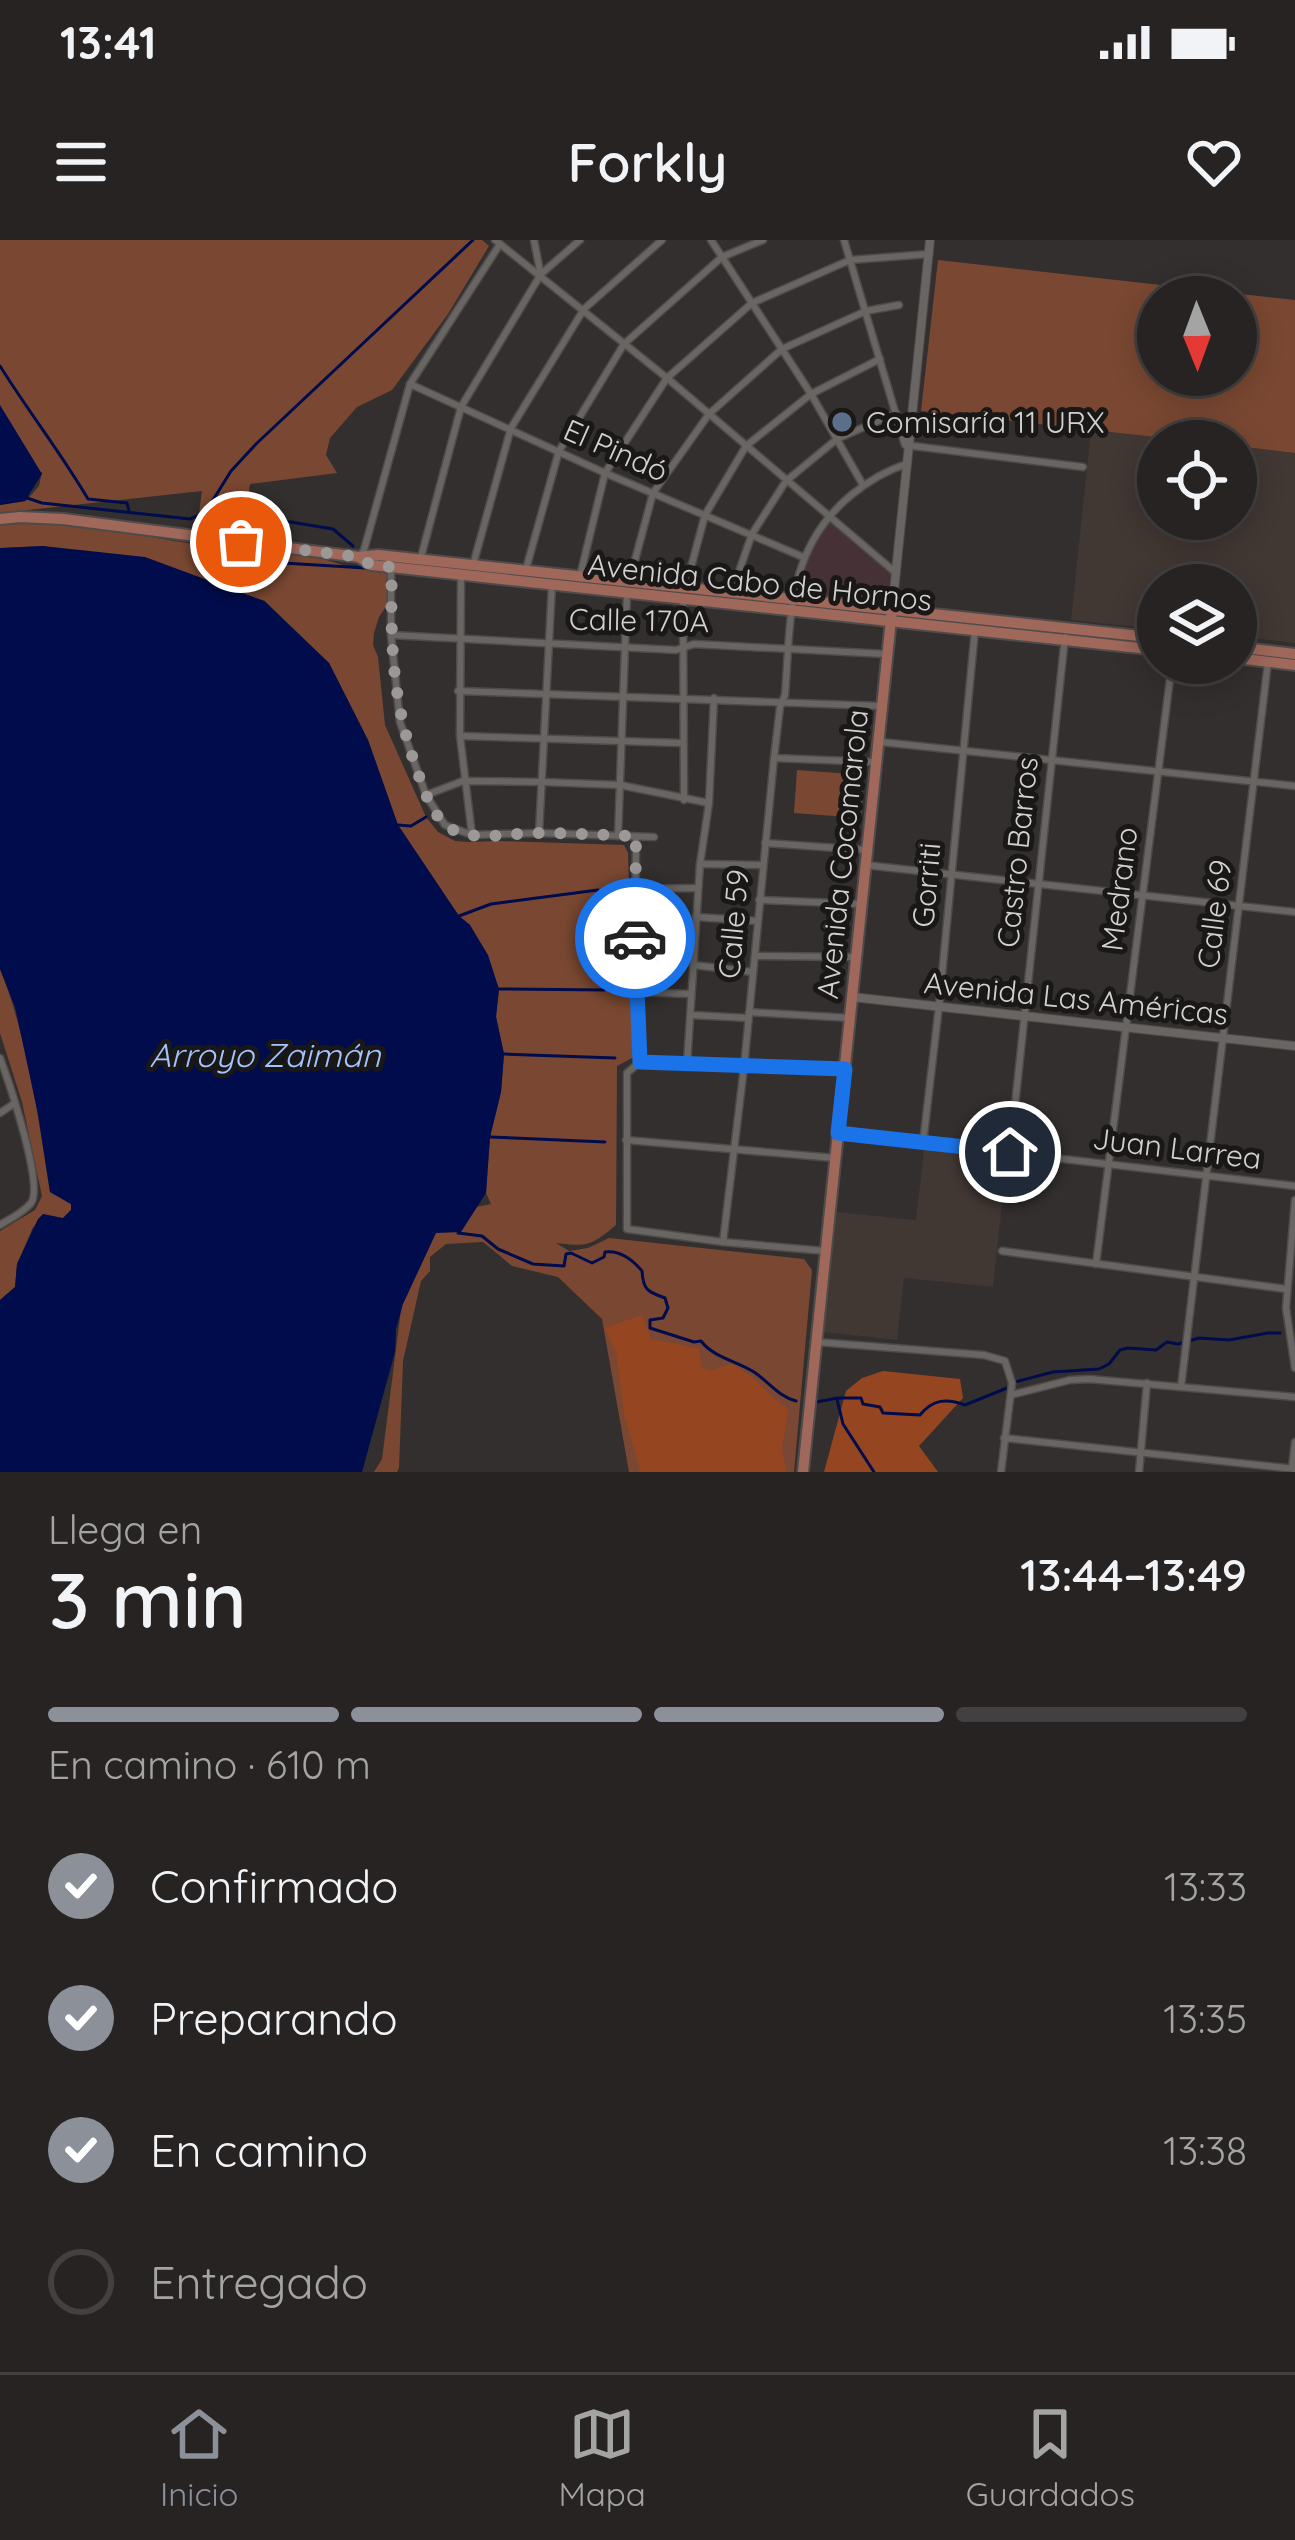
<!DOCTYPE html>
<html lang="es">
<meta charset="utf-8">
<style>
body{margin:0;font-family:Quicksand,sans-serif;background:#2e2b2a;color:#f1f3f6;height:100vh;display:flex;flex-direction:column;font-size:45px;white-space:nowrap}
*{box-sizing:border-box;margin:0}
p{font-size:39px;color:#a4a4a5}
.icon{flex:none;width:66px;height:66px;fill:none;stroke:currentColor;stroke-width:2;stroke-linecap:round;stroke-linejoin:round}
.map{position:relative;height:1232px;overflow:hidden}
.sheet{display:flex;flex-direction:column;background:#262322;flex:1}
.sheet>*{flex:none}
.needle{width:78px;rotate:179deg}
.tools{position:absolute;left:1137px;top:36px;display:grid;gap:24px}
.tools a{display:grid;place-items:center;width:120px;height:120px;border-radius:50%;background:#262322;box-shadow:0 6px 30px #0003,0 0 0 3px #424040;font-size:60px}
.pin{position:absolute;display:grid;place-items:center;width:102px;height:102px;color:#fff;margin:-51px;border:6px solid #fff;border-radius:50%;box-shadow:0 3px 12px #0007}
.courier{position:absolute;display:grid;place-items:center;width:120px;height:120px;margin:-60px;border:9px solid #1a73e8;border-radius:50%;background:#fff;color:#222;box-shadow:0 3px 15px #0007}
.head em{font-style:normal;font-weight:600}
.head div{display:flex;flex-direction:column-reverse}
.head{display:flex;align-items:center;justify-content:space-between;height:204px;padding:0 48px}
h1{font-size:78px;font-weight:600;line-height:90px}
.bar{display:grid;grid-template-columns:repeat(4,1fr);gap:18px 12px;align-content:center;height:144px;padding:0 48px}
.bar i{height:15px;border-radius:9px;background:#424040}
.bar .selected{background:#8c9099}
.bar p{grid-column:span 4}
ol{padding:0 48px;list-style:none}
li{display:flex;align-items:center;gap:36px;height:132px}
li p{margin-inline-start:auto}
li .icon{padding:12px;border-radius:50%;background:#8c9099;color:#fff;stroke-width:4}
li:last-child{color:#a4a4a5}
li i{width:66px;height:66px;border:6px solid #424040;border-radius:50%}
.status{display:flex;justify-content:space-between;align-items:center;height:84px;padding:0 60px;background:#262322;direction:ltr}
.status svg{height:33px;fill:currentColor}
header{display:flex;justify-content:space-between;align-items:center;height:156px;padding:0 48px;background:#262322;font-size:54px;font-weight:600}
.tab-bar{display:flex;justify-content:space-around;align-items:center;height:168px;border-top:3px solid #424040;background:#262322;font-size:33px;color:#a4a4a5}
.tab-bar a{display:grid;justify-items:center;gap:6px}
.tab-bar .selected{color:#8c9099}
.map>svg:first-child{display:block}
</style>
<div class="status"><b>13:41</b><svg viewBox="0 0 49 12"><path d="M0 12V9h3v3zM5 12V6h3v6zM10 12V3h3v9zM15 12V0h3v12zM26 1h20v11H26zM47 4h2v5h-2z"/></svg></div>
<header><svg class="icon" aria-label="menu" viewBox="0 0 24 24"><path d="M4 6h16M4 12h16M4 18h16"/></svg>Forkly<svg class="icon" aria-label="heart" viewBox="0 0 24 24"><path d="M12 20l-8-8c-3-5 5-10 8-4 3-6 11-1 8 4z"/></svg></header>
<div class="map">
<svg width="1295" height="1232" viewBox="0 0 1295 1232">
<rect width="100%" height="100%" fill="#332f2e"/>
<!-- built -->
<g fill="#413733">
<polygon points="1091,190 1191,201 1158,201 1158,279 1236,279 1236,206 1295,213 1295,403 1236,396 1236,345 1158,345 1156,389 1071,380"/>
<polygon points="924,909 1007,918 993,1047 904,1038 897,1100 824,1092 837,972 916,980"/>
</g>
<!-- education -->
<polygon fill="#453136" points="829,276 891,331 886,366 795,355 806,317"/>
<!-- green -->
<g fill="#7a4832" fill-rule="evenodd">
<path d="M0,0H482L489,6L448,74L392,150L357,167L330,198L326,215L337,233L250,244L240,308L320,318L356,329L388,330L389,362L379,377L374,393L373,405L378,417L385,485L426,577L438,592L455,601L468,602L498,601L624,605L628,613L634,817L617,826L616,985C591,1006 587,1007 556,1003L569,1011L588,1008L609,998L804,1019L812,1030L794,1232H629L602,1079L558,1037L512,1026L483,1002L446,1004L430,1017V1031L421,1041L403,1121L399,1228L397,1232H374L382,1219L407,1023L457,971L491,964L486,953L490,897L501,852L504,814L496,776L499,749L470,685L459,676L398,585L368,500L329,423L265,361L227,349L43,306L0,308V285C64,280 131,295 195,304L202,251L0,273V265L26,261L39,246L42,232L0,236Z"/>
<path d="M938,20L1295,60V213L1236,206V201H1191L921,171ZM1158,57H1236V135H1158Z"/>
<polygon points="797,530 864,535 861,578 794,573"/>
<path d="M0,729C28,799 38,877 50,952L71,964V970L63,978L33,987L17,1024L15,1047L0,1060V991L35,970L42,956L22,862L0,793Z"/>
</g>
<!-- forest -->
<g fill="#954621">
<path d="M642,1075L651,1099L699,1109L701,1127L709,1131L731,1124C754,1134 767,1156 788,1169L782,1208L786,1232H641L625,1178L616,1113L605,1088Z"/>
<polygon points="883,1131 960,1139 963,1158 919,1206 938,1232 824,1232 846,1151 862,1138"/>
</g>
<!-- water -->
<g fill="#000c4c">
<polygon points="0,165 42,234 25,261 0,265"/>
<polygon points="43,306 145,317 264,361 329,423 368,500 398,585 459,676 470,685 488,715 499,749 496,777 504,814 501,852 490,897 486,953 461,992 436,993 403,1064 396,1089 395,1112 362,1232 0,1232 0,1060 15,1047 17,1024 38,979 43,974 63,978 71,970 71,964 50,952 38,874 15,767 0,729 0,308"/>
</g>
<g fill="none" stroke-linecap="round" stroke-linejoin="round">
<!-- stream -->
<g stroke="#000c4c" stroke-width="3">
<path d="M0,126C28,171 61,213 88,259L127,263L129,271"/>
<polyline points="24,257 42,263 190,279 205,273 231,231 256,204 473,0"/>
<polyline points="214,263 248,275 333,289 353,306"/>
<polyline points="209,341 217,329 250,321 366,328"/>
<polyline points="398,585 411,586 426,577"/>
<polyline points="459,676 491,664 598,650"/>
<polyline points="499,749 604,750"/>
<polyline points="504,814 615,818"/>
<polyline points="490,897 605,902"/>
<path d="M458,993L482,996L498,1009L533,1024L564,1026L566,1014L571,1013L592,1023L604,1017L605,1012C620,1010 632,1019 642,1031C643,1050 648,1052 665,1058L668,1068L663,1078L650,1080V1088L694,1102L701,1101C714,1118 737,1121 754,1132C770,1143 778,1156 796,1161"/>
<polyline points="1015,1142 1053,1132 1099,1129 1109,1124 1120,1110 1128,1108 1156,1110 1167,1102 1178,1104 1199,1098 1229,1100 1268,1093 1280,1093"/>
<polyline points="837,1159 843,1184 874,1232"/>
<path d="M817,1162L837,1158H861L863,1164L880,1167L883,1173L920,1175C933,1159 947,1158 965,1165L1007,1148"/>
</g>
<defs>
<g id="minor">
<polyline points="495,0 667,138 896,333"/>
<polyline points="534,0 540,31"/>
<polyline points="711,0 811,154 863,245"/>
<polyline points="844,0 905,205 1083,227"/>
<polyline points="410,144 605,233 803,317"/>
<polyline points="360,315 364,310 410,144 500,4"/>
<polyline points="421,317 461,167 541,34 580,0"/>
<polyline points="473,325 511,188 584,69 662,0"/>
<polyline points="391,327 391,395 400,482 426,555 445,585 472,595 539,593 654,597"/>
<polyline points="526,329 559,211 624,104 722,17 763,0"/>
<polyline points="631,335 653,253 709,174 782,109 866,71 899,65"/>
<polyline points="461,336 460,496 472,595"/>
<polyline points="580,336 605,233 667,138 752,63 850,20 929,14"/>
<polyline points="686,346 705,275 746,206 811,154 880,119"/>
<polyline points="734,346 752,294 786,241 837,199 896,173"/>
<polyline points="683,359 684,560"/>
<polyline points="391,395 676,410 694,404 886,414"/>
<polyline points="458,451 880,466"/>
<polyline points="460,496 682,503"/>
<polyline points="881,502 1295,546"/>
<polyline points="774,518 874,522"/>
<polyline points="426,555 463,541 543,542 620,545 709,563"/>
<polyline points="539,593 552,345"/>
<polyline points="618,596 627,353"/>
<polyline points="636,598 635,752 640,822"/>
<polyline points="765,603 866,610"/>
<polyline points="700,624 763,625"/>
<polyline points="865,625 1295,672"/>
<polyline points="636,649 698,648"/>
<polyline points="759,660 861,664"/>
<polyline points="696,677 758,681"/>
<polyline points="755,716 856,717"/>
<polyline points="693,725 753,732"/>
<polyline points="635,752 691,754"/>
<polyline points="749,772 850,778"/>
<polyline points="691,775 748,778"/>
<path d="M0,818C9,842 44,945 31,963C24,972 10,979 0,985"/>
<polyline points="640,822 627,833 627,989 723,1002 825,1011"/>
<polyline points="640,822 845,829"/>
<polyline points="687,824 700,624 709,563 714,458"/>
<polyline points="0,873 15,863"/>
<polyline points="840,893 1295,946"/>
<polyline points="626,900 835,918"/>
<polyline points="923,903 939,766 975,390"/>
<polyline points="1010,912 1065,397"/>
<polyline points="1295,960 1286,1068 1295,1128"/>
<path d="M723,1002L744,827L774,518L780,467L785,455C791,379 786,310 850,256C866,243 887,230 907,224"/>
<polyline points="1002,1011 1286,1049"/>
<polyline points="1096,1024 1172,423"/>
<polyline points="816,1102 984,1115 1005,1121 1012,1143 1001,1232"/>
<polyline points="1181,1147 1268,422"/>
<polyline points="1011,1155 1070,1140 1089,1139 1295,1157"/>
<polyline points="1004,1198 1295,1229"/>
<polyline points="1292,1228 1295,1202"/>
<polyline points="1139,1232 1147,1143"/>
</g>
<g id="secondary">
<polyline points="892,370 930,0"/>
<polyline points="852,757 1295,806"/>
</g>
<g id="primary">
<polyline points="0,279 20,277 63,279 359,317 378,315 1158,398"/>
<polyline points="359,317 371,325 391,327 1158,410"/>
<polyline points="1236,407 1295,414"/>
<polyline points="1236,418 1295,425"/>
<polyline points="803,1232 892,370"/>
</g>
</defs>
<!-- minor casing -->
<use href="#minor" stroke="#4e4b4a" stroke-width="9"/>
<!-- secondary casing -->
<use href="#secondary" stroke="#4e4b4a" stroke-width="10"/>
<!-- primary casing -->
<use href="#primary" stroke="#4e4b4a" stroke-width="14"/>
<!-- minor -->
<use href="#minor" stroke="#686563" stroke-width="6"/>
<!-- secondary -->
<use href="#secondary" stroke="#686563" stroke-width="8"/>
<!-- primary -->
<use href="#primary" stroke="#9f685b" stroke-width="10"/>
</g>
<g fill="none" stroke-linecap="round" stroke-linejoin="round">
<!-- done -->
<path stroke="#9b9897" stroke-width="12" stroke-dasharray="0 21.6" d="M241,302L359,317L371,325L392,327C390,405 392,462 419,536C427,558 436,586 461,593C483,600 512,593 535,593C569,593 602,595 636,596L635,698"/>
<!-- route -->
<polyline stroke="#1a73e8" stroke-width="15" points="635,698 640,822 845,829 838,893 1010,912"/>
</g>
<!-- markers -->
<circle fill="#5c6f8a" stroke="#191817" stroke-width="4.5" cx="842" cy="182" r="12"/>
<g text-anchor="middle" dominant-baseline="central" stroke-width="10" stroke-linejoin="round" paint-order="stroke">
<!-- poi labels -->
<g font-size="30" fill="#d3d1d0" stroke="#191817" text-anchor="start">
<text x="866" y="182">Comisaría 11 URX</text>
</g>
<!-- street labels -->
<g font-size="30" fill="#d3d1d0" stroke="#191817">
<text transform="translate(616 210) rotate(24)">El Pindó</text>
<text transform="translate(760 342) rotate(6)">Avenida Cabo de Hornos</text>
<text transform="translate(639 380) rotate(1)">Calle 170A</text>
<text transform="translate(1017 612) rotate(-84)">Castro Barros</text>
<text transform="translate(842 614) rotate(-84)">Avenida Cocomarola</text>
<text transform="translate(926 645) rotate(-85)">Gorriti</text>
<text transform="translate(1119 649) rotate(-83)">Medrano</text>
<text transform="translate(1214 674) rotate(-83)">Calle 69</text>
<text transform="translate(733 684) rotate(-85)">Calle 59</text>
<text transform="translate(1076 758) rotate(6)">Avenida Las Américas</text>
<text transform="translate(1177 908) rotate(7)">Juan Larrea</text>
</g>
<!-- water labels -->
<g font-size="33" font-style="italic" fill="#a5c4fe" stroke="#191817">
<text x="265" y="814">Arroyo Zaimán</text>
</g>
</g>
</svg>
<div class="tools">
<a><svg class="needle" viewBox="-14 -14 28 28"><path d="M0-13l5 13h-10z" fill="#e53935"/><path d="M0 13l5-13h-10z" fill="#a4a4a5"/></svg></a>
<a><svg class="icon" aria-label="locate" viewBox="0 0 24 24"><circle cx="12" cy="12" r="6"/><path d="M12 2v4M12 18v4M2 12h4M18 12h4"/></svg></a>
<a><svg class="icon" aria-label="layers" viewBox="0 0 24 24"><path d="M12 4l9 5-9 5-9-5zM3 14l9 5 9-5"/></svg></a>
</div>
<div class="pin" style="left:241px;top:302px;background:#ea580c"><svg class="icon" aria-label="bag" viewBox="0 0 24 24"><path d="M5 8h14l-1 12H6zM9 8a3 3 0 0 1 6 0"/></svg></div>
<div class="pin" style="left:1010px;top:912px;background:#1f2937"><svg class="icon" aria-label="home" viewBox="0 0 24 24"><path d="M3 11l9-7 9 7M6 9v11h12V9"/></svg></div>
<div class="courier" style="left:635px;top:698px"><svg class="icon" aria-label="car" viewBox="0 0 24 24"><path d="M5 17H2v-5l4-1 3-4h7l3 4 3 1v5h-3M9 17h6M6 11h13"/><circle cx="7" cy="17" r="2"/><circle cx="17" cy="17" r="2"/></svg></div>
</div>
<section class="sheet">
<div class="head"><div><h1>3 min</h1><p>Llega en</p></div><em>13:44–13:49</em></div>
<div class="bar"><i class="selected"></i><i class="selected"></i><i class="selected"></i><i></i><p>En camino · 610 m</p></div>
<ol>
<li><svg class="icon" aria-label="check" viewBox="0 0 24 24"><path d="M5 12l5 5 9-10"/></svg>Confirmado<p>13:33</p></li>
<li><svg class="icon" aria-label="check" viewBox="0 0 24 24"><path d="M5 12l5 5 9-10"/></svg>Preparando<p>13:35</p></li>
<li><svg class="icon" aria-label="check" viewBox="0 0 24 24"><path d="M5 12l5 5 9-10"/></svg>En camino<p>13:38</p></li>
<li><i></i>Entregado</li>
</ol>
</section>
<nav class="tab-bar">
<a class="selected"><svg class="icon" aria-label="home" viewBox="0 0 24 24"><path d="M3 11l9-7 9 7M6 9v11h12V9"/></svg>Inicio</a>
<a><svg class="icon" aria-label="map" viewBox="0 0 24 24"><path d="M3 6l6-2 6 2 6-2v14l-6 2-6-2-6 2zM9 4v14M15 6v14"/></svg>Mapa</a>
<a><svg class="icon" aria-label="saved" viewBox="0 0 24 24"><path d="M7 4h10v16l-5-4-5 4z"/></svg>Guardados</a>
</nav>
